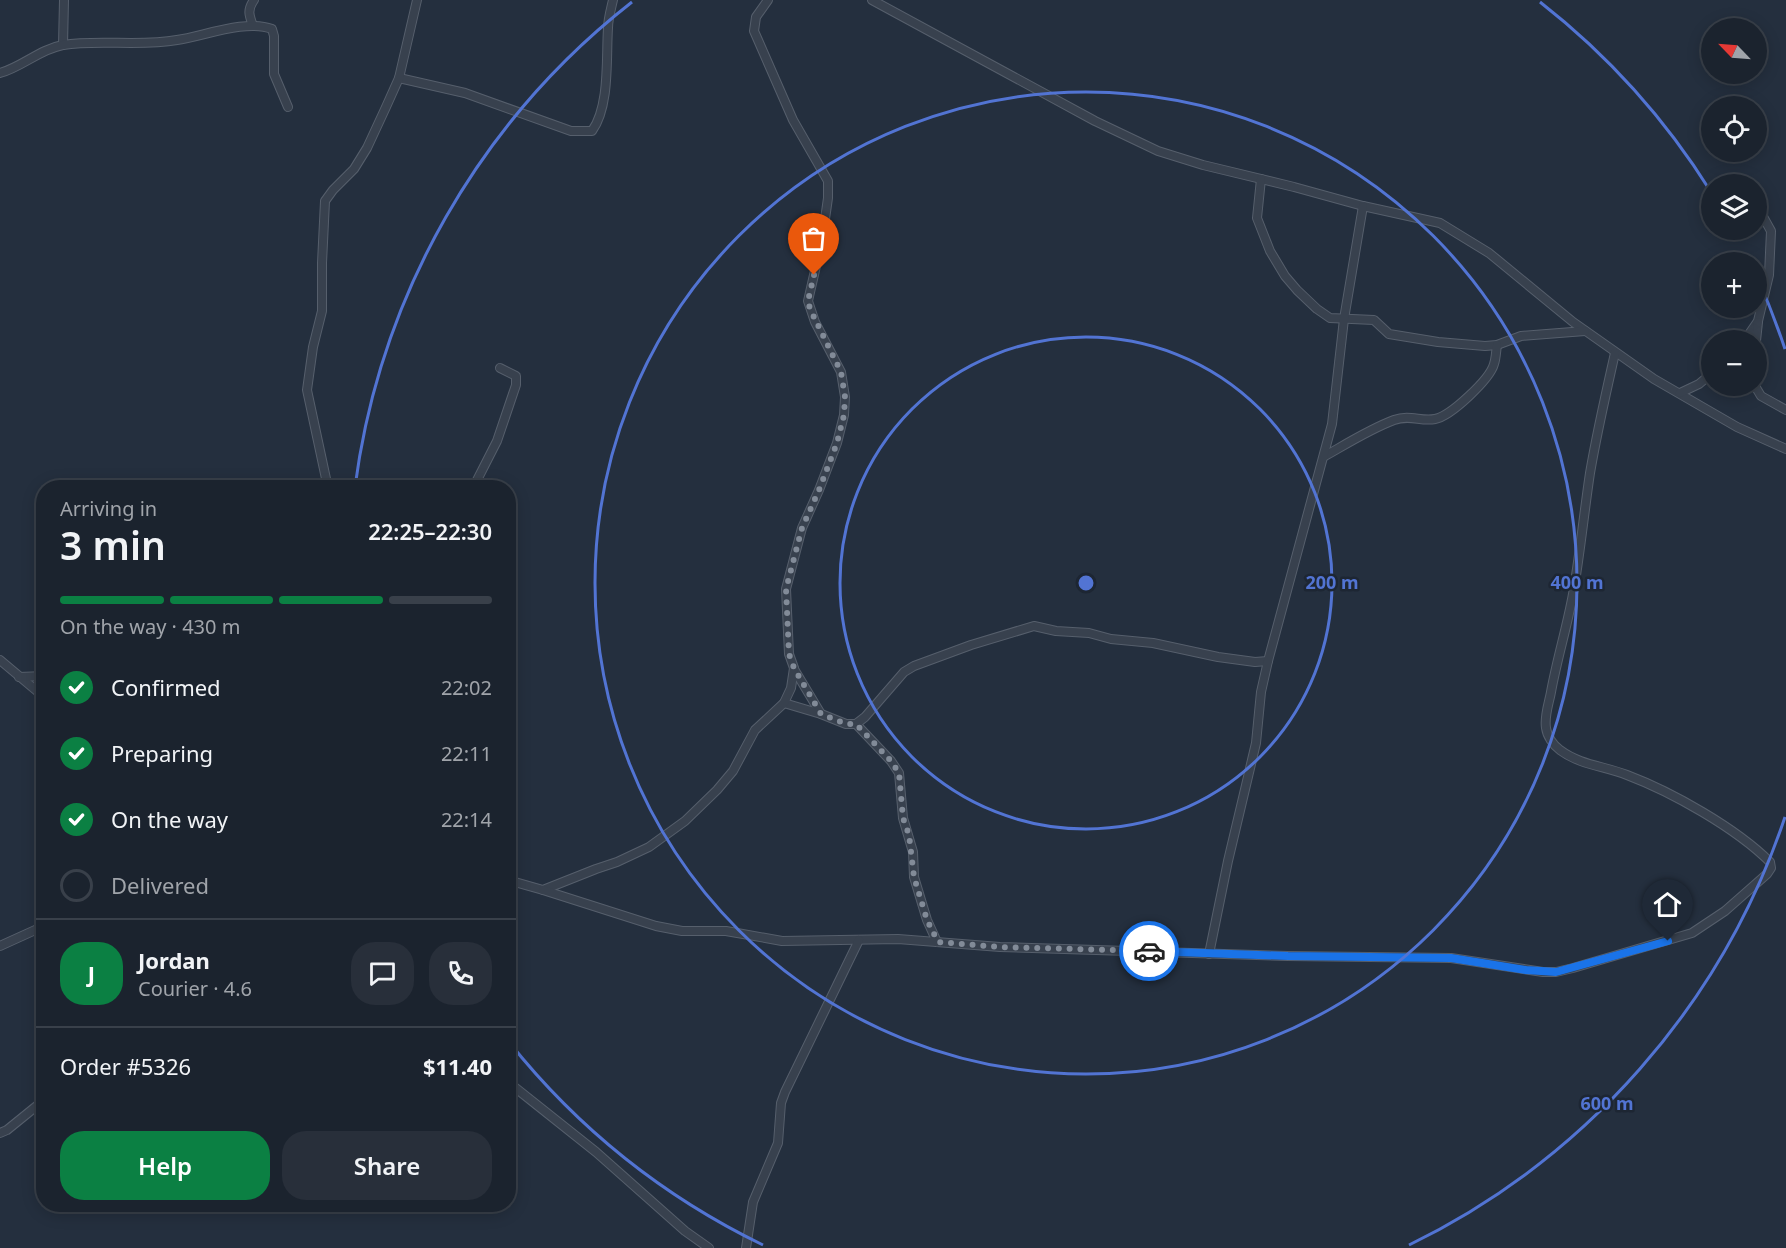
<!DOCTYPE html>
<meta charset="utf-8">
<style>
body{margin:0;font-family:"Noto Sans",sans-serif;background:#282f3a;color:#f1f3f6;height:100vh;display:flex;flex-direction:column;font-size:22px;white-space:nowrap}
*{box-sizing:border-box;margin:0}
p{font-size:20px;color:#a0a4aa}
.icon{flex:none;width:33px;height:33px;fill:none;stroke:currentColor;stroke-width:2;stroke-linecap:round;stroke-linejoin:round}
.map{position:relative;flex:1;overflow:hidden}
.details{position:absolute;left:36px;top:480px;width:480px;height:732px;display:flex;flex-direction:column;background:#1b232e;border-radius:24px;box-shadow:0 3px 15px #0003,0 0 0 2px #39404a}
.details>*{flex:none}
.needle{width:39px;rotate:295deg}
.tools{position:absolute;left:1701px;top:18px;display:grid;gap:12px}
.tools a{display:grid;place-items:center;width:66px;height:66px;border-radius:50%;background:#1b232e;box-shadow:0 3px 15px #0003,0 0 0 2px #39404a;font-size:30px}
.pin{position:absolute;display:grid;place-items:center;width:51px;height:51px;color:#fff;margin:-62px -26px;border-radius:50% 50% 50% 0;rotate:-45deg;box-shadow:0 0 6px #0007}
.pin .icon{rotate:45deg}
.courier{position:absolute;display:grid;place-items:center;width:60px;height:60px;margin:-30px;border:4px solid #1a73e8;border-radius:50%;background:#fff;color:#222;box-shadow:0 2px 8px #0007}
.summary em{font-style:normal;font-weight:600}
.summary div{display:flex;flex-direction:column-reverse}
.summary{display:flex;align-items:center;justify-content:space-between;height:102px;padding:0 24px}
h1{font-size:39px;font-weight:600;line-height:45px}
.bar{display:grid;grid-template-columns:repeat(4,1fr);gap:9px 6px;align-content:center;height:72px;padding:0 24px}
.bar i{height:8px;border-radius:4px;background:#39404a}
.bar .current{background:#0b8043}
.bar p{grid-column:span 4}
.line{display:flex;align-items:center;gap:15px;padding:0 24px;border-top:2px solid #39404a}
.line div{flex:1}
.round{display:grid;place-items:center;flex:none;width:63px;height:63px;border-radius:24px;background:#282f3a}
ol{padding:0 24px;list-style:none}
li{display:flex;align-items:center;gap:18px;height:66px}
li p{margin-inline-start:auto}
li .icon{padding:6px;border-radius:50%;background:#0b8043;color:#fff;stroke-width:4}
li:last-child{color:#a0a4aa}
li i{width:33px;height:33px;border:3px solid #39404a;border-radius:50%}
.cta{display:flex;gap:12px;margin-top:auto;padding:12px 24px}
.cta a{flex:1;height:69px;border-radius:24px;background:#0b8043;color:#fff;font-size:24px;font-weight:600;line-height:69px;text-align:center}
.cta a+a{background:#282f3a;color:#f1f3f6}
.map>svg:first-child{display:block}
</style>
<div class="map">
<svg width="1786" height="1248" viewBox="0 0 1786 1248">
<rect width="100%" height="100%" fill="#242f3e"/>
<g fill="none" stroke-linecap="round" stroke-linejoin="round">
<defs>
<g id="minor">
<polyline points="872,0 1095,121 1158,151 1203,165 1294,187 1363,206 1440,223 1489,253 1573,322 1654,379 1737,427 1786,449"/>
<path d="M253,26C249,15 247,10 254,0"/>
<polyline points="63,45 64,0"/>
<path d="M0,73C22,67 40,49 63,45C100,39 139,47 177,40C204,36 246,19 272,29L274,36V74L288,107"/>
<path d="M399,78L465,93L571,131H592C610,106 606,58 608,28C608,19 611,9 613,0"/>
<polyline points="1261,179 1257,218 1270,251 1285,276 1297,290 1317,309 1330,318 1374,320 1389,334 1438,342 1485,346 1497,345 1521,336 1585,331"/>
<polyline points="1745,182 1746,184"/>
<polyline points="1745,340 1758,321 1769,275 1771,231 1756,204"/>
<polyline points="1756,341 1758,322"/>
<polyline points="1755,386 1761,396 1786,410"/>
<polyline points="1680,393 1699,384 1712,373"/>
<path d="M1325,456C1348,443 1370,429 1394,420C1410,414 1421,422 1435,419C1451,416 1490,379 1494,364C1496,358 1496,351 1497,345"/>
<polyline points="328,488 307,390 313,347 322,311 322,263 325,201 333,190 354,169 367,148 386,107 399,78 417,0"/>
<polyline points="473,488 497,441 516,385 516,376 500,368"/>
<polyline points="0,660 44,697"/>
<polyline points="794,669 821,714"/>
<polyline points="19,677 44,676"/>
<polyline points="784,703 821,714 846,724 856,724 865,717 904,672 914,666 971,645 1034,626 1056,631 1089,633 1111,639 1153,643 1218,657 1255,662 1268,661"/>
<polyline points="856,724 891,761 899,773 903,818 913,852 914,877 927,920 937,942"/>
<polyline points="508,880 543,890 596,869 617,862 649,847 685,821 717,790 733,771 755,730 784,703 791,688 794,668 789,654 786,589 802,528 819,490 837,443 844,415 845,397 841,372 815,322 808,301 822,240 828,198 828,181 793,120 754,31 756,17 768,0"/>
<path d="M543,890L656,926L682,931H726L782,941L898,939L1000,947L1288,956L1451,958L1543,972H1556L1573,968L1692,933L1725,911L1767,874L1771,868L1770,862C1736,828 1672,792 1627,775C1604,766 1580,765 1560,750C1553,745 1547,736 1546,728C1544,716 1549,703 1551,692C1557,659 1567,627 1573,594C1580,554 1584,513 1590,473C1597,432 1606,393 1615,353"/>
<polyline points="0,946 44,926"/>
<polyline points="1209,954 1228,861 1256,743 1261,692 1268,661 1332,424 1344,319 1363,206"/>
<polyline points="508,1082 596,1152 685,1231 709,1248"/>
<polyline points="0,1133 7,1130 44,1100"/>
<polyline points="746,1248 753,1202 778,1143 781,1103 785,1092 859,940"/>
</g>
</defs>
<!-- minor casing -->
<use href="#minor" stroke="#565f6c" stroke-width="10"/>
<!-- minor -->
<use href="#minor" stroke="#38414e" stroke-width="8"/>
</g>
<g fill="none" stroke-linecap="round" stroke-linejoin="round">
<!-- done -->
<polyline stroke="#828b98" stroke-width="6" stroke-dasharray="0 10.8" points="814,275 808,301 810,309 841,372 845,397 844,415 837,443 819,490 802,528 786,589 789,654 794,668 821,714 846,724 856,724 891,761 899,773 903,818 909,835 914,877 927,920 938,942 1000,947 1149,951"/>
<!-- route -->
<polyline stroke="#1a73e8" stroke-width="8" points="1149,951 1288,956 1451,958 1526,970 1556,972 1668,941"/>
</g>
<!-- distance rings -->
<g fill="none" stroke="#5274d3" stroke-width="3">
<circle cx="1086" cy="583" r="246"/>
<circle cx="1086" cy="583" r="491"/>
<path d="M1785 817A737 737 0 0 1 1409 1245M763 1245A737 737 0 0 1 509 1042M355 487A737 737 0 0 1 632 2M1540 2A737 737 0 0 1 1711 192M1757 277A737 737 0 0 1 1785 349"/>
</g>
<circle cx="1086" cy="583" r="9" fill="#5274d3" stroke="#1d2633" stroke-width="3"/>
<g font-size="18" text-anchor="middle" font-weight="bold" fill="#5274d3" stroke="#1d2633" stroke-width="5" stroke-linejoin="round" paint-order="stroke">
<text x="1332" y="589">200 m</text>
<text x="1577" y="589">400 m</text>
<text x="1607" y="1110">600 m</text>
</g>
</svg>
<div class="tools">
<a><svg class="needle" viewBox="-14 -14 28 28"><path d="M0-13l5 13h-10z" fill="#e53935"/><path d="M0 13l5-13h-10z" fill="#a0a4aa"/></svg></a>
<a><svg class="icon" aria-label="locate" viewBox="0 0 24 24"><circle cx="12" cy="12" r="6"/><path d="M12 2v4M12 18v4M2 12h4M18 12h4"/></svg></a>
<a><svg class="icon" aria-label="layers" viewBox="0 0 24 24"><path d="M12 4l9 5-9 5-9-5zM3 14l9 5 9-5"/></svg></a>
<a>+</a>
<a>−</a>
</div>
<div class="pin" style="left:814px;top:275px;background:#ea580c"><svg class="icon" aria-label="bag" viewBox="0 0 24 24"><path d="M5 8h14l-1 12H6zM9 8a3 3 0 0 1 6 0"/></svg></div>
<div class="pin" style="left:1668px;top:941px;background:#1f2937"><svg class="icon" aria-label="home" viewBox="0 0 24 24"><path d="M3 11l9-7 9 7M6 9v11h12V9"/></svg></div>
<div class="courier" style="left:1149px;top:951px"><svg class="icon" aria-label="car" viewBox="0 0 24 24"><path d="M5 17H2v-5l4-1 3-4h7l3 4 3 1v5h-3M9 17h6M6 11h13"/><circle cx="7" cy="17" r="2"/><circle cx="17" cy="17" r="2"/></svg></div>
<section class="details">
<div class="summary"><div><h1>3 min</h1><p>Arriving in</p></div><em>22:25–22:30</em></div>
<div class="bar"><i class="current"></i><i class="current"></i><i class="current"></i><i></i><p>On the way · 430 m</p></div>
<ol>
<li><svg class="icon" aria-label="check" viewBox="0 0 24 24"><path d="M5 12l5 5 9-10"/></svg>Confirmed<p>22:02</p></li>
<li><svg class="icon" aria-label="check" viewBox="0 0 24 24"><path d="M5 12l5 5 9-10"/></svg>Preparing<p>22:11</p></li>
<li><svg class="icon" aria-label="check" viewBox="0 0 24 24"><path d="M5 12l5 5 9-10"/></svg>On the way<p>22:14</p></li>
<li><i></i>Delivered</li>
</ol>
<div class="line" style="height:108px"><b class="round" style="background:#0b8043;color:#fff">J</b><div><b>Jordan</b><p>Courier · 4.6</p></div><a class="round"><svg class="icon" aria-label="chat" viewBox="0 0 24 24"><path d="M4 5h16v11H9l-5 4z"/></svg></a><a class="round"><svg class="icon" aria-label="phone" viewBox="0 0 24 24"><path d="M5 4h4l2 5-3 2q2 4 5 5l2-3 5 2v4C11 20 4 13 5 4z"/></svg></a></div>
<div class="line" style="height:78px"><div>Order #5326</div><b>$11.40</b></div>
<div class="cta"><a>Help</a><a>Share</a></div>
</section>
</div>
